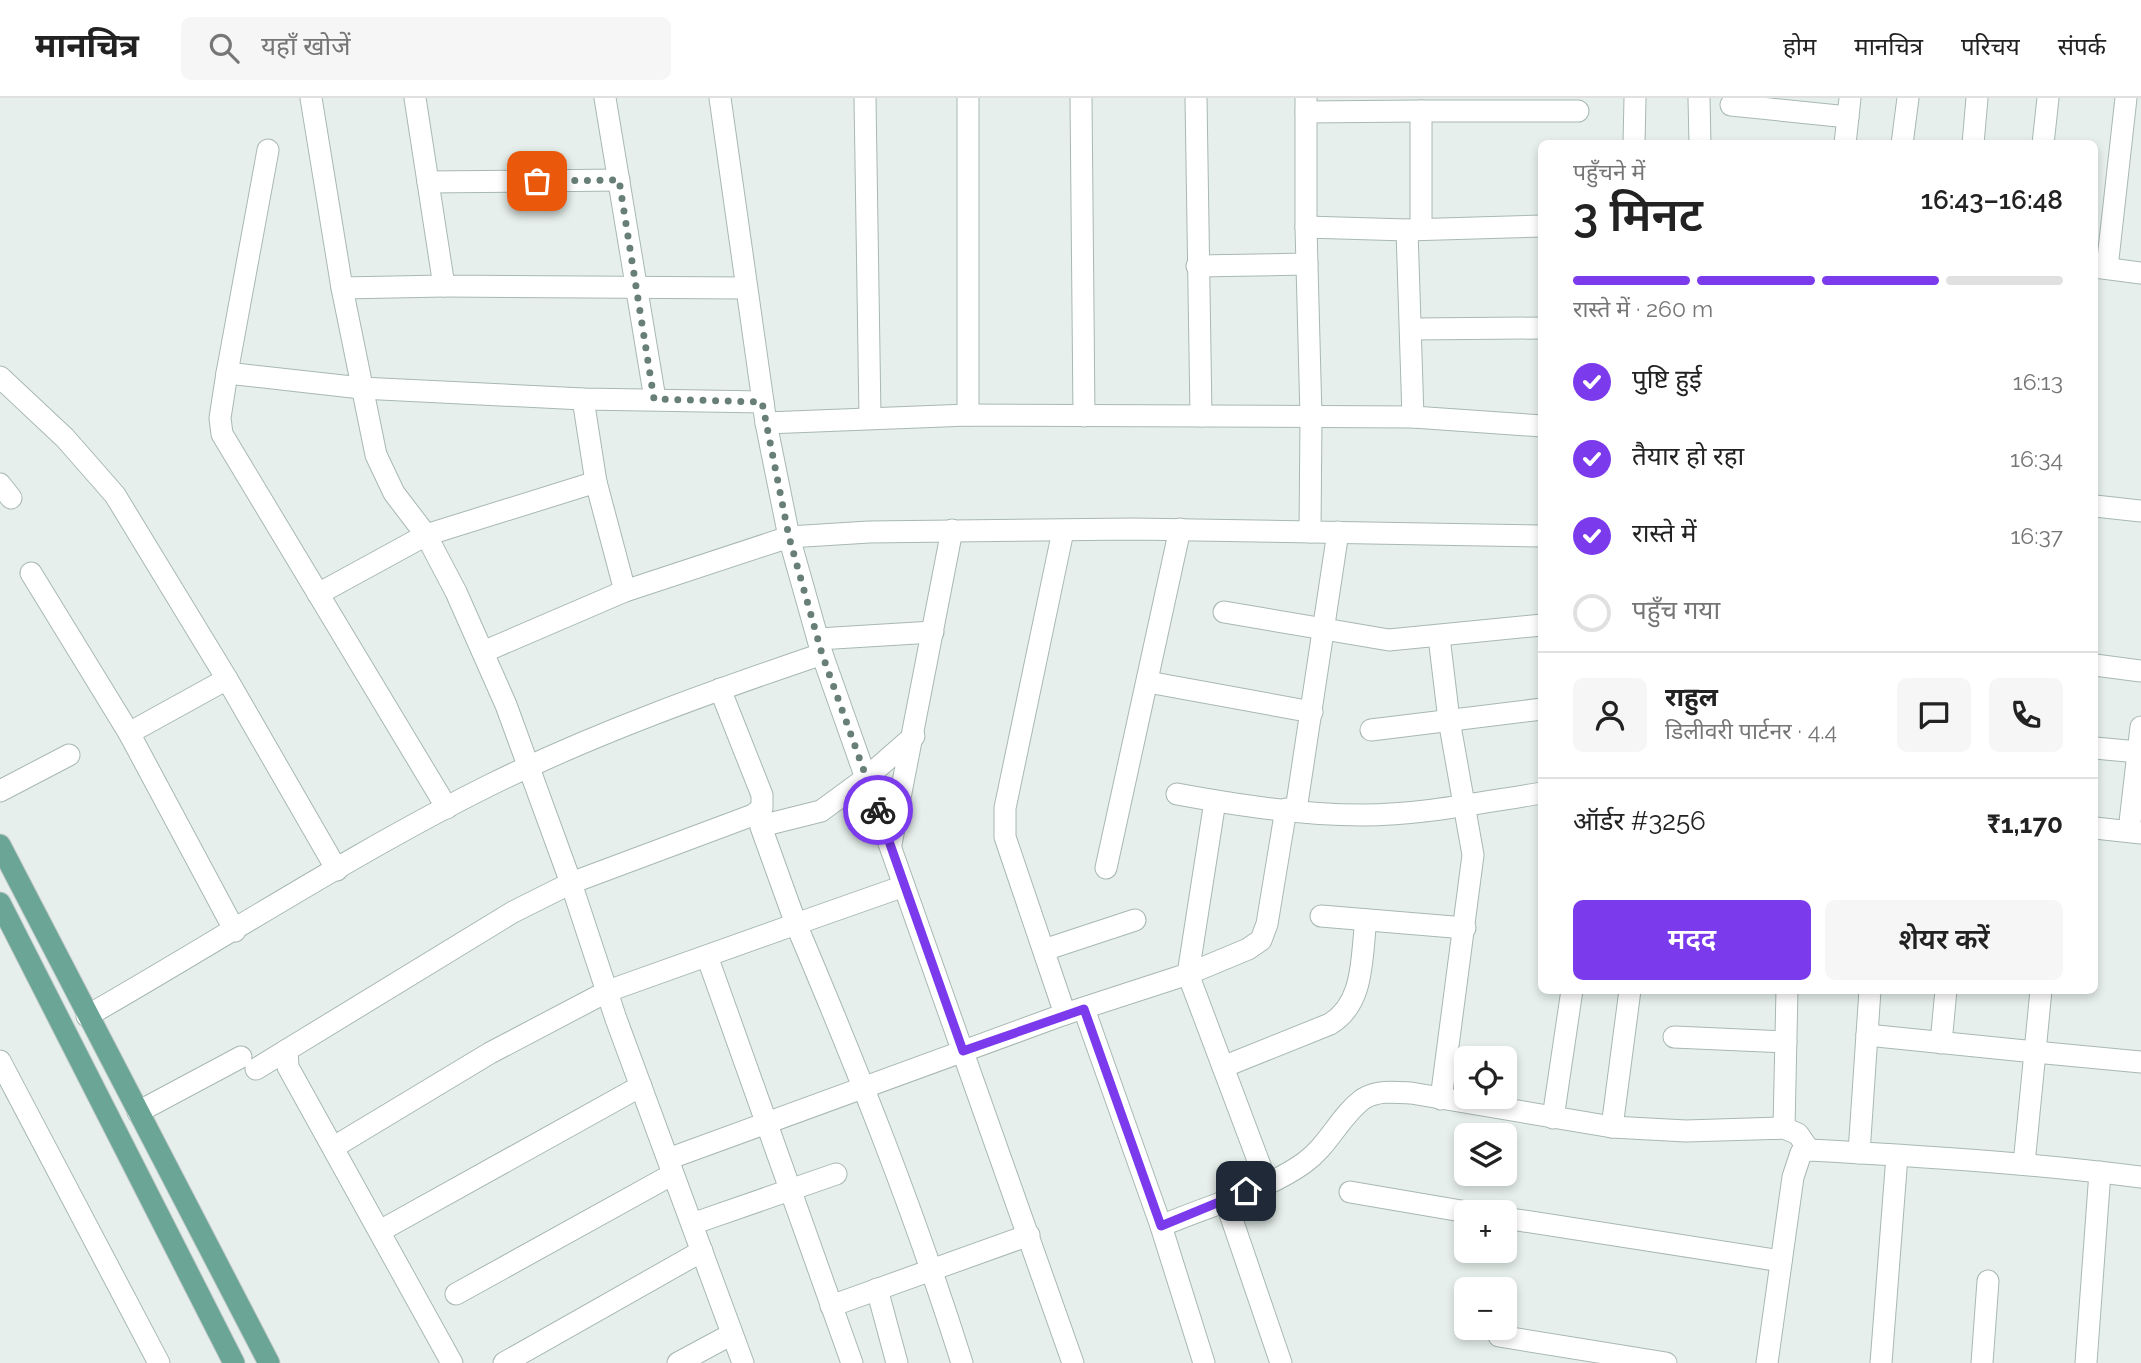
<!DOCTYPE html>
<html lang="hi">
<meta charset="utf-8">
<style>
body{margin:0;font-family:Raleway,"Noto Sans Devanagari",sans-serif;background:#f6f6f6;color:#222;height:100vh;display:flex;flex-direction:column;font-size:26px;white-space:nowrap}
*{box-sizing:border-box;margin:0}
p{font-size:23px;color:#767676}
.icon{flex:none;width:38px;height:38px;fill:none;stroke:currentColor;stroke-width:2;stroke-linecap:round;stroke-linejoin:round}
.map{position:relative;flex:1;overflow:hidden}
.side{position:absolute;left:1538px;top:42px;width:560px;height:854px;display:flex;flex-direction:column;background:#fff;border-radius:10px;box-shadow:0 4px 10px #0003}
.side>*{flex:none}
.tools{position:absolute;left:1454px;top:948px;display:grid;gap:14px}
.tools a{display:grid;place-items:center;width:63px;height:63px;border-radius:10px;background:#fff;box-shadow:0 4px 10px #0003;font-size:35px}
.pin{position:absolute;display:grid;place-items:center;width:60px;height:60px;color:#fff;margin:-30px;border-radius:14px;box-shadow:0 4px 10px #0006}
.courier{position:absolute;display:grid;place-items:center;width:70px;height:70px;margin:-35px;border:5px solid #7c3aed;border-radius:50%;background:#fff;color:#222;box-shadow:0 2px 9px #0007}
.head em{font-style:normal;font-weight:600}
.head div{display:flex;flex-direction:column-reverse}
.head{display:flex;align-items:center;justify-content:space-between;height:119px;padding:0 35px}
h1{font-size:46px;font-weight:600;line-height:52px}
.bar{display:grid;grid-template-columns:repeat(4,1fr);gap:10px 7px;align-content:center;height:84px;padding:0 35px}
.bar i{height:9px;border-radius:5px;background:#e0e0e0}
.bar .current{background:#7c3aed}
.bar p{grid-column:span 4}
.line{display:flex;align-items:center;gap:18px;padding:0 35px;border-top:2px solid #e0e0e0}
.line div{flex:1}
.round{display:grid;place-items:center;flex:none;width:74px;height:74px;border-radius:10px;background:#f6f6f6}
ol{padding:0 35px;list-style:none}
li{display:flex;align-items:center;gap:21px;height:77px}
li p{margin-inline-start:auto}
li .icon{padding:7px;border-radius:50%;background:#7c3aed;color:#fff;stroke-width:4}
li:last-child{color:#767676}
li i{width:38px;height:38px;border:4px solid #e0e0e0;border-radius:50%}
.button{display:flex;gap:14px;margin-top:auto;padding:14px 35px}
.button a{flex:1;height:80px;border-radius:10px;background:#7c3aed;color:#fff;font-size:28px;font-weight:600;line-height:80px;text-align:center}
.button a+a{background:#f6f6f6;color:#222}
header{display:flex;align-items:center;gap:42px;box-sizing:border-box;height:98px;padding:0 35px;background:#fff;border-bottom:2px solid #e0e0e0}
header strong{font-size:33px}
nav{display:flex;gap:38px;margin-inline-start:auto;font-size:24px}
.search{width:490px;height:63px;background:#f6f6f6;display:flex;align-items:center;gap:18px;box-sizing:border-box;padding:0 24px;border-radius:10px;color:#767676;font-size:26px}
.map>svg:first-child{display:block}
</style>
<header>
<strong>मानचित्र</strong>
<div class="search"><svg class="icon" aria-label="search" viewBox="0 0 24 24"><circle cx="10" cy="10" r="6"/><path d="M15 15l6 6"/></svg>यहाँ खोजें</div>
<nav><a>होम</a><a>मानचित्र</a><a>परिचय</a><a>संपर्क</a></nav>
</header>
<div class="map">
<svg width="2141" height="1265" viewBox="0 0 2141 1265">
<rect width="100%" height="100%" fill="#e6efeb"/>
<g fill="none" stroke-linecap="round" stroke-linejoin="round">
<defs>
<g id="minor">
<polyline points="311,0 342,190 376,357 394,395 426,437 456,494 506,607 571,785 513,814 287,952 288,969 452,1265"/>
<polyline points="415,0 444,188 744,190"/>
<polyline points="605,0 655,301"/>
<polyline points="720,0 766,325 789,439 822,556 1073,1265"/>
<polyline points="865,0 870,319"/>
<polyline points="1081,0 1084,318"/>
<polyline points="1196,0 1201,318"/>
<polyline points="1306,0 1306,129"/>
<polyline points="1699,0 1700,46"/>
<polyline points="1731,7 1848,19"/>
<polyline points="1306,14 1421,13"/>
<polyline points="1634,46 1635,0"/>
<polyline points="1845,46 1850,0"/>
<polyline points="1902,46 1908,0"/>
<polyline points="1973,46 1977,0"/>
<polyline points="2043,46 2048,0"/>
<polyline points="268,52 227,275 220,320 222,336 447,710"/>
<polyline points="428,84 619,82"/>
<polyline points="1421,131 1421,13 1578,13"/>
<polyline points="1407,132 1413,319"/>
<polyline points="1197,168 1307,166"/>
<polyline points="2095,169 2141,175"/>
<polyline points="2107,170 2126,0"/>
<polyline points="342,190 444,188"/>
<polyline points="1411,231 1542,230"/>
<polyline points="227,275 361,290 583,301 763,304"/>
<polyline points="0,279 65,340 115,397 227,581 337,772"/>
<polyline points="583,301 596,384 625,493"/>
<polyline points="968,317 968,0"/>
<polyline points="766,325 968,317 1413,319 1542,328"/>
<polyline points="0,386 11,400"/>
<polyline points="2095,408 2141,413"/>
<polyline points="1063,433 1005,710 1005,739 1065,916"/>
<polyline points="1310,434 1311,319 1306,129 1407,132 1542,128"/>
<polyline points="31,475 129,635"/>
<polyline points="318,496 426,437 596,384"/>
<polyline points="1224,514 1389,542 1542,527"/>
<polyline points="1439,539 1449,622 1473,757 1441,1001"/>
<polyline points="818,541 933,534"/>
<polyline points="483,554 625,493 789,439 869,434 1134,431 1542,438"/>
<polyline points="2095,567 2141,573"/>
<polyline points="227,581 129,635 235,833"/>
<polyline points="1148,584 1312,614"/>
<polyline points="720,591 762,697 762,710 753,717 571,785 616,921 743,1265"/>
<polyline points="1371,632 1542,611"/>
<polyline points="2095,650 2138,654"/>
<polyline points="0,693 69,657"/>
<path d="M1177,696C1237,707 1301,717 1362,717C1422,717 1483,704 1542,695"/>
<polyline points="1215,703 1188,876 1267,1086"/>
<polyline points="1296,712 1338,434"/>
<polyline points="773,725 821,713 866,680 914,638"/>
<polyline points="2095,730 2141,735"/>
<polyline points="2129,733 2141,629"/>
<polyline points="891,746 952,432"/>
<polyline points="1106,770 1180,431"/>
<path d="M904,788L796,826C857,970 915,1115 962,1265"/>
<polyline points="1321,818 1465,830"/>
<polyline points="1044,852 1135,822"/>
<polyline points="707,858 852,1265"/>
<polyline points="2041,892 2035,954 2141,964"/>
<polyline points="1084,911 1161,1128 1204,1265"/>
<path d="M87,918C222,841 353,755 492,686C598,634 710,594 822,556"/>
<polyline points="1867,937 2035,954 2024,1066"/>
<polyline points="1674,939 1786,944"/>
<polyline points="1941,945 1946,892"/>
<polyline points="0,963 159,1265"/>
<path d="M1223,969L1330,926C1365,905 1361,859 1366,822"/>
<polyline points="256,971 287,952"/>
<polyline points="138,1014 241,959"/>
<polyline points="1553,1020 1572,892"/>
<polyline points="1612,1029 1630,892"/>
<polyline points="1784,1030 1787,892"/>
<polyline points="334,1049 490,955 608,893 796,826 761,729"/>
<polyline points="1859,1055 1870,892"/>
<polyline points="668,1061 1065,916 1188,876 1248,851 1261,842 1267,826 1286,711"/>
<polyline points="1350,1094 1473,1115"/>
<polyline points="1225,1101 1281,1265"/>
<polyline points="1505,1120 1781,1163"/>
<polyline points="692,1126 836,1076"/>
<path d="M1161,1128C1207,1108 1263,1094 1304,1065C1329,1047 1340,1018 1363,1001C1377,992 1395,994 1411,995L1612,1029L1686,1033L1784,1030L1798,1036L1809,1052"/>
<polyline points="380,1133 641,988"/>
<polyline points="877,1191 897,1265"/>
<polyline points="456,1196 673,1076"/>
<polyline points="831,1208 1029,1137"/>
<polyline points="1499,1238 1666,1265"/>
<polyline points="504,1265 702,1153"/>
<polyline points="678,1265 732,1236"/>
<path d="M1767,1265L1793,1079L1801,1055L1809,1052C1920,1058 2031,1065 2141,1079"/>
<polyline points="1881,1265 1897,1058"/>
<polyline points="1982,1265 1988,1183"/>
<polyline points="2086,1265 2100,1074"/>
</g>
<g id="major">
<polyline points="0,747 269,1265"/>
<polyline points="0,805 234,1265"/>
</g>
</defs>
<!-- minor casing -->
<use href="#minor" stroke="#a8b8b2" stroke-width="23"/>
<!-- major casing -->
<use href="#major" stroke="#c2cac8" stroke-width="23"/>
<!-- minor -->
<use href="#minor" stroke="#fff" stroke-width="21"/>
<!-- major -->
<use href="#major" stroke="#6aa596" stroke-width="21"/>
</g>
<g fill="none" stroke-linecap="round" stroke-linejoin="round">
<!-- done -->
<polyline stroke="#687f78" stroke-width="7" stroke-dasharray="0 12.6" points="537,83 619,82 654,301 762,304 789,439 822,556 878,712"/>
<!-- route -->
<polyline stroke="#7c3aed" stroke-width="9" points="878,712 963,953 1084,911 1161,1128 1246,1093"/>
</g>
</svg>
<div class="tools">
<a><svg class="icon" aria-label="locate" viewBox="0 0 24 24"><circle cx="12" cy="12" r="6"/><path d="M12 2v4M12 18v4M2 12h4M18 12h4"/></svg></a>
<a><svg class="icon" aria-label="layers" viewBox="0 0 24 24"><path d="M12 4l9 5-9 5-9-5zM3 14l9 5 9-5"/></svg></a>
<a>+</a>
<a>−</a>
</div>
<div class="pin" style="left:537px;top:83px;background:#ea580c"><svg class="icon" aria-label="bag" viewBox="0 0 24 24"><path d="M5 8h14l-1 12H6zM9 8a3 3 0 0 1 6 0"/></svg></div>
<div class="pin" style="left:1246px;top:1093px;background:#1f2937"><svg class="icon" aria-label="home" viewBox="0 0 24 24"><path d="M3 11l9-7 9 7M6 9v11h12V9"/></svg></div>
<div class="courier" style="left:878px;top:712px"><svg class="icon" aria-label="bike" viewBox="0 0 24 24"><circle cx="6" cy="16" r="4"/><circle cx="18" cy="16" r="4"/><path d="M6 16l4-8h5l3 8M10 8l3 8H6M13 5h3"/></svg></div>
<section class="side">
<div class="head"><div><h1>3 मिनट</h1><p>पहुँचने में</p></div><em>16:43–16:48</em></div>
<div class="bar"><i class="current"></i><i class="current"></i><i class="current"></i><i></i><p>रास्ते में · 260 m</p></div>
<ol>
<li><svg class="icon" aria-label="check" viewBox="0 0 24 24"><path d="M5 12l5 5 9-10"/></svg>पुष्टि हुई<p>16:13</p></li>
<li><svg class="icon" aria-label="check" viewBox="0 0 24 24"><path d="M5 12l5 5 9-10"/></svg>तैयार हो रहा<p>16:34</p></li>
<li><svg class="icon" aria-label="check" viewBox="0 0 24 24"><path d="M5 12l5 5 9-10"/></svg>रास्ते में<p>16:37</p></li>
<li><i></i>पहुँच गया</li>
</ol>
<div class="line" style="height:126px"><a class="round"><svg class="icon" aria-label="person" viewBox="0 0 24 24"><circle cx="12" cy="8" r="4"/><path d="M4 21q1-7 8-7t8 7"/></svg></a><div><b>राहुल</b><p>डिलीवरी पार्टनर · 4.4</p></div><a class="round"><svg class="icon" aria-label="chat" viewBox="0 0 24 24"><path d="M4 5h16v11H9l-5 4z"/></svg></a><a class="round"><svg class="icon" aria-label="phone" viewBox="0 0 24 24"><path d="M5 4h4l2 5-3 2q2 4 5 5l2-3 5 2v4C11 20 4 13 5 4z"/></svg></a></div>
<div class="line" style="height:91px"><div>ऑर्डर #3256</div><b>₹1,170</b></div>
<div class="button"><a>मदद</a><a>शेयर करें</a></div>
</section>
</div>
